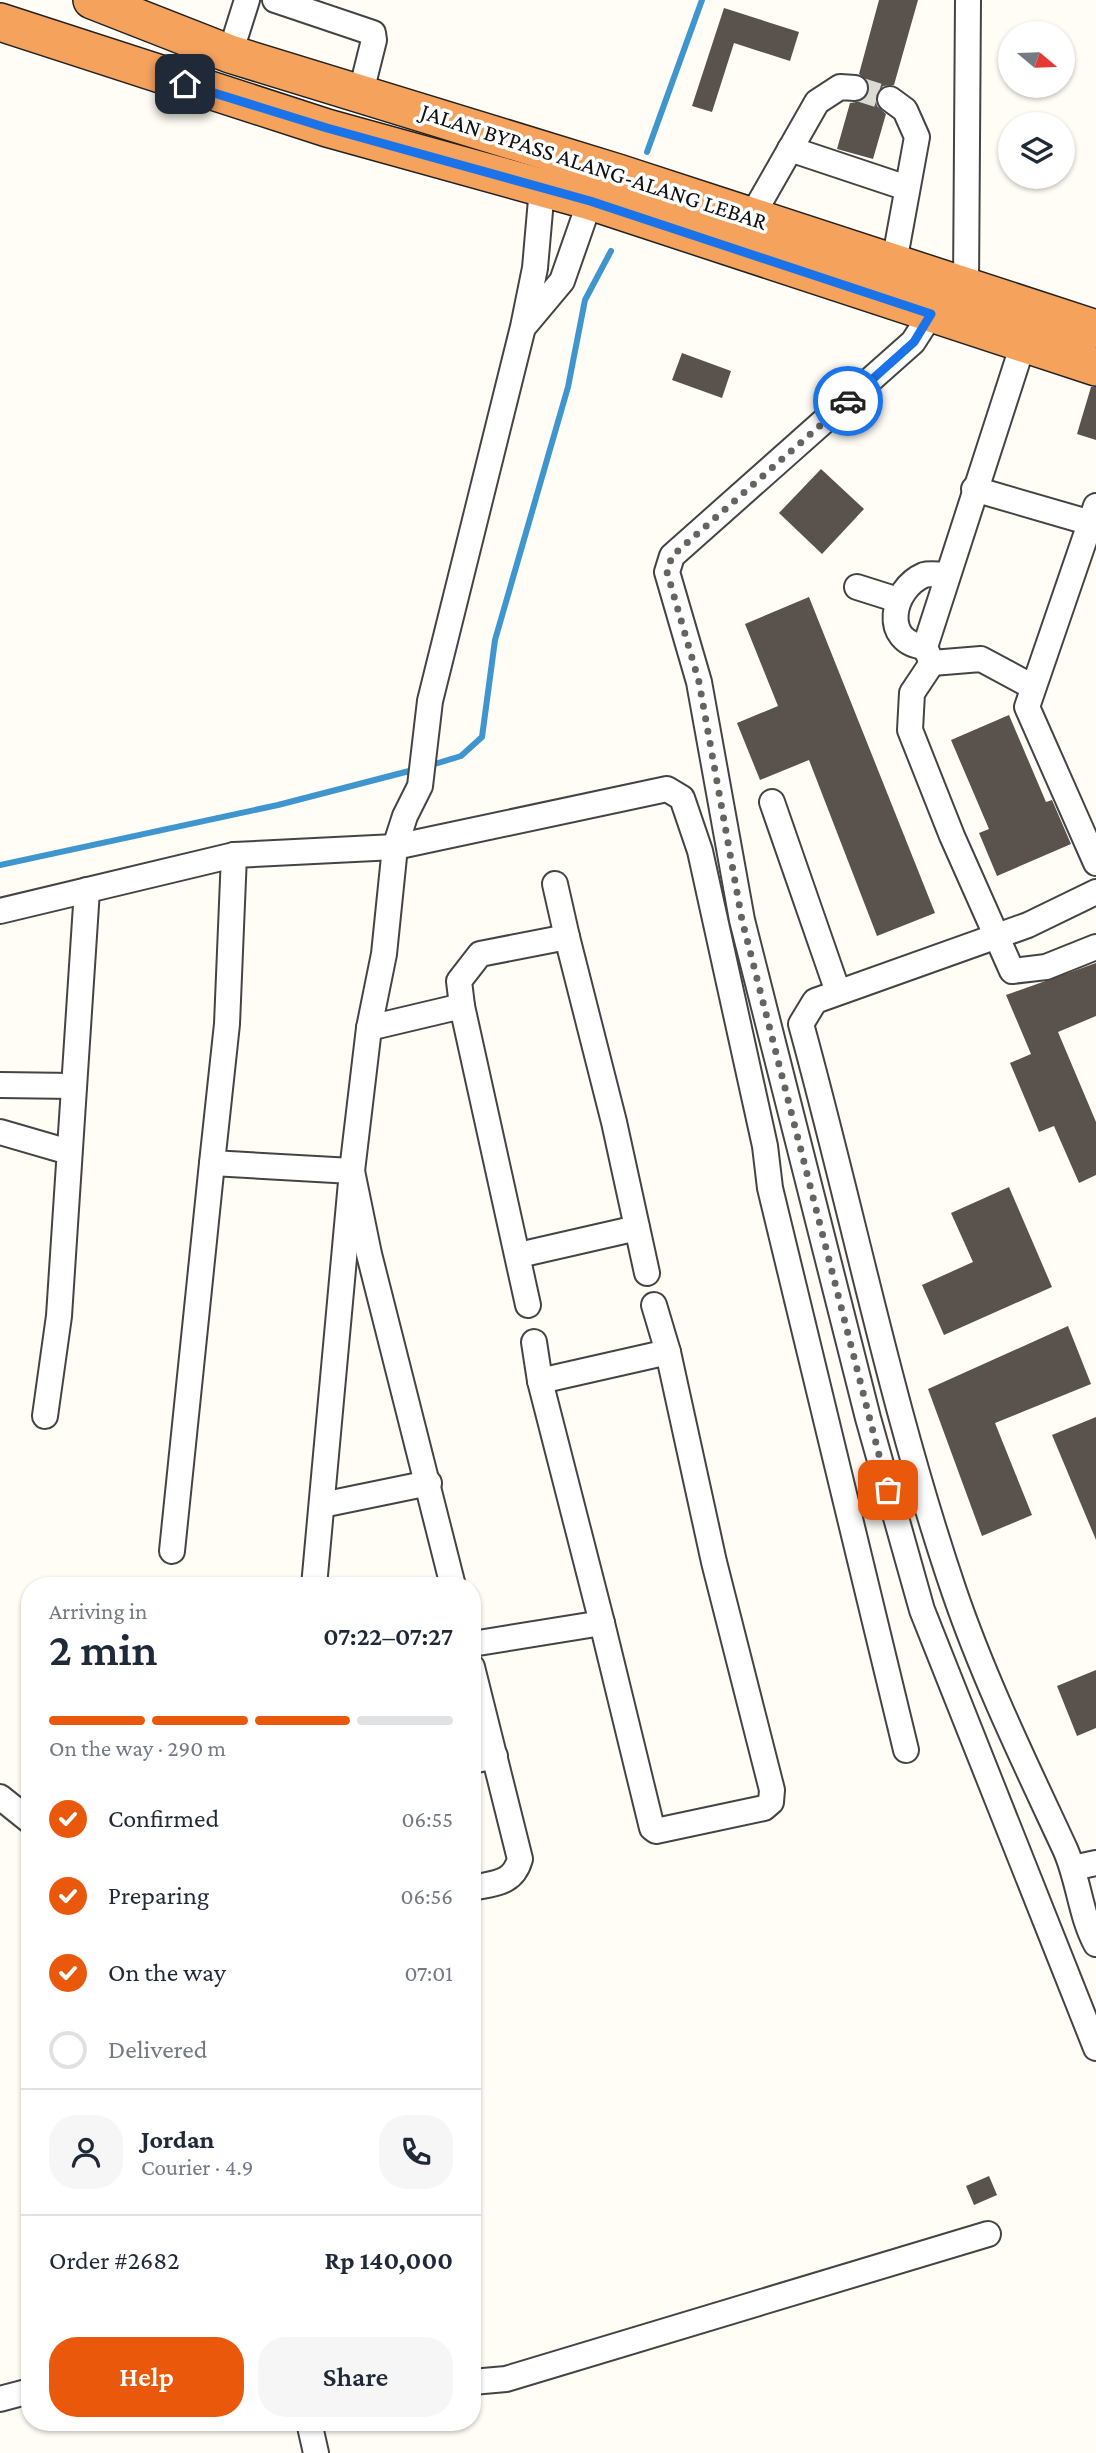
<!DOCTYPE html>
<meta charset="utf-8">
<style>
body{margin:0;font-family:"Crimson Pro",serif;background:#f6f6f7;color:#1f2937;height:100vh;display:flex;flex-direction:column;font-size:26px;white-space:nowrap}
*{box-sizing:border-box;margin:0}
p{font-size:23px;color:#747a83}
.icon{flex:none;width:38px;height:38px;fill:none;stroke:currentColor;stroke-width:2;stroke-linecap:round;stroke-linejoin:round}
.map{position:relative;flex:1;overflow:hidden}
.details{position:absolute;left:21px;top:1577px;width:460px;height:854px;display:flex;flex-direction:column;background:#fff;border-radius:28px;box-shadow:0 2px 5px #0004}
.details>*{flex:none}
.needle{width:46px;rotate:109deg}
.fabs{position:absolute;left:998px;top:21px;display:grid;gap:14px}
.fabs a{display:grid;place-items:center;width:77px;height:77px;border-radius:50%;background:#fff;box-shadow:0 2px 5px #0004;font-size:35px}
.pin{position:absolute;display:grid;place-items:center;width:60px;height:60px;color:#fff;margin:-30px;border-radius:14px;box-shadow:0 4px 10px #0006}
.courier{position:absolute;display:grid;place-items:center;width:70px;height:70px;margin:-35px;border:5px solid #1a73e8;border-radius:50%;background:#fff;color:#222;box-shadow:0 2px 9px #0007}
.summary em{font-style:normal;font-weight:600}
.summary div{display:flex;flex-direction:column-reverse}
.summary{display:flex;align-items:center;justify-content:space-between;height:119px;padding:0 28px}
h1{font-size:46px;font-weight:600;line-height:52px}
.bar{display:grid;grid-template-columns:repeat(4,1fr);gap:10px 7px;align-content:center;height:84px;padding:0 28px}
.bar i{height:9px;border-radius:5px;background:#e0e1e3}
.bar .active{background:#ea580c}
.bar p{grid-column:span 4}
.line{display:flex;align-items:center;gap:18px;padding:0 28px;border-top:2px solid #e0e1e3}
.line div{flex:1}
.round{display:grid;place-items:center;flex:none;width:74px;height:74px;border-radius:28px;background:#f6f6f7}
ol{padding:0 28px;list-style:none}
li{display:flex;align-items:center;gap:21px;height:77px}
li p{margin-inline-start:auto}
li .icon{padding:7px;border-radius:50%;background:#ea580c;color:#fff;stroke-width:4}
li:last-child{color:#747a83}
li i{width:38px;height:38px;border:4px solid #e0e1e3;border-radius:50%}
.primary-button{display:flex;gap:14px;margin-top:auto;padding:14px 28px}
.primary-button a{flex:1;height:80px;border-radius:28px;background:#ea580c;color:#fff;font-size:28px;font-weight:600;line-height:80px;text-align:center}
.primary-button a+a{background:#f6f6f7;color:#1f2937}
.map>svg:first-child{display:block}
</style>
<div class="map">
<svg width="1096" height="2453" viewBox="0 0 1096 2453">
<rect width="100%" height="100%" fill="#fffdf5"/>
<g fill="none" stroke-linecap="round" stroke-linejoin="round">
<!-- stream -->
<g stroke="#3f96cf" stroke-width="6">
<polyline points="647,152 702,0"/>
<polyline points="428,766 461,756 482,737 495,640 568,387 585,300 611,251"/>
<polyline points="0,865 278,805 417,769"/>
</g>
</g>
<!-- building -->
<g fill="#5a524d">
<polygon points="879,0 918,0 894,85 883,86 875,97 877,106 886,114 873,159 837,149 850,103 862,101 870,90 868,81 859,74"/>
<polygon points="724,8 799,32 790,61 734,43 712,112 692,106"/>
<polygon points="682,353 731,371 722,398 672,380"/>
<polygon points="1091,387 1096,387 1096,440 1077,434"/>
<polygon points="821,469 864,509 822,554 779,513"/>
<polygon points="809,597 935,913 877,936 809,760 760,780 737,723 778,706 745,624"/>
<polygon points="1009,715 1046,802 1052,800 1071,844 997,876 979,833 989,829 951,740"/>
<polygon points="1096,963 1096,1016 1058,1032 1096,1122 1096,1175 1079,1183 1054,1126 1039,1132 1010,1063 1031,1054 1006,995"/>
<polygon points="1009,1187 1052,1287 944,1335 922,1285 973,1262 951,1213"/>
<polygon points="1068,1326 1091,1384 995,1423 1032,1515 982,1536 928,1389"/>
<polygon points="1096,1417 1096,1540 1052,1435"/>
<polygon points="1096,1670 1096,1728 1077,1736 1057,1686"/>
<polygon points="989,2176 997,2195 974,2205 966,2186"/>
</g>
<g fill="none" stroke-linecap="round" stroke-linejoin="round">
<!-- minor-tunnel -->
<polyline stroke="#dbdad3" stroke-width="24" stroke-dasharray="24 12" stroke-linecap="butt" points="855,88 890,99"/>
<defs>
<g id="minor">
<polyline points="275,0 373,33 374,40 361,92"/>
<polyline points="230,54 247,0"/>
<polyline points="890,99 905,110 917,137 894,263"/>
<polyline points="790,149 907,188"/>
<polyline points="752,216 817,102 840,87 855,88"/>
<polyline points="966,285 968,0"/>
<polyline points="931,314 913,342 672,556 667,572 699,682 742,920 868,1418 922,1610 1096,2048"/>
<polyline points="526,324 562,281 590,201"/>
<polyline points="1023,344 925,647 932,663 981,659 1033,687"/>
<polyline points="974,489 1091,523"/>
<polyline points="1096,506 1027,707 1096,863"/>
<polyline points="857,587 898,600"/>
<path d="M925,647C881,643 891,589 924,575C930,573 939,575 946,575"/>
<polyline points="932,663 912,693 910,730 952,836 1012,971 1046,967 1096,947"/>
<polyline points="772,802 838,992"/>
<polyline points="555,884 567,937"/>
<path d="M1096,892L1028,925L815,1001L801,1024C853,1213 891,1406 954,1591C984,1679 1026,1765 1065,1849C1079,1880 1080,1914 1096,1944"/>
<polyline points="0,911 234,855"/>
<polyline points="462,1006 459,981 480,954 567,937 614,1122 647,1273"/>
<polyline points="369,1028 462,1006 528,1305"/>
<polyline points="0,1085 74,1086"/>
<polyline points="0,1132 69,1152"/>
<polyline points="519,1255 637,1228"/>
<polyline points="540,1381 668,1352"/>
<polyline points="45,1416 59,1316 87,890"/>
<polyline points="322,1505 429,1483"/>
<polyline points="172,1551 212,1163"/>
<polyline points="314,1586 352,1171 369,1028 384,954 395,847 405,816 420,786 430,701 523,327 535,268 542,188"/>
<polyline points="453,1586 369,1254 352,1171 212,1163 227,1024 234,855 395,847 667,789 682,798 700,851 765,1146 770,1188 906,1750"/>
<polyline points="602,1623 652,1828 656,1831 764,1808 771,1802 772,1790 714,1562 668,1352 654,1305"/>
<polyline points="472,1644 602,1623 540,1381 534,1342"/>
<path d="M472,1667L520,1859C513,1884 495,1883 472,1888"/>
<polyline points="472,1761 495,1756"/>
<polyline points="0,1797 30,1821"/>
<polyline points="1073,1868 1096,1863"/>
<polyline points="472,2382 506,2379 988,2234"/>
<polyline points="0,2399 30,2391"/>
<polyline points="309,2422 316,2453"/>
</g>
<g id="highway">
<polyline points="92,0 230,54 618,173 1096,329"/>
<polyline points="0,22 327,128 590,201 1096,367"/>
</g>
</defs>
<!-- minor casing -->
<use href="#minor" stroke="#444" stroke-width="28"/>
<!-- highway casing -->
<use href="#highway" stroke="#222" stroke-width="40"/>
<!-- minor -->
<use href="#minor" stroke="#fff" stroke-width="24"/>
<!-- highway -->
<use href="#highway" stroke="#f5a25d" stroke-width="37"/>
</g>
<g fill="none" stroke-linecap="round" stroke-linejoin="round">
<!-- done -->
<polyline stroke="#646461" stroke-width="7" stroke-dasharray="0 12.6" points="848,401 672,556 667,572 699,682 742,920 888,1490"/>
<!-- route -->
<polyline stroke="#1a73e8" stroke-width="9" points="185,84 327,128 590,201 931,314 914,342 848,401"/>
</g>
<g text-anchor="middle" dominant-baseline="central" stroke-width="7" stroke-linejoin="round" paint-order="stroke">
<!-- street labels -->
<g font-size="24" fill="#111" stroke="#fff">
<text transform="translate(594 166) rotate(18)">JALAN BYPASS ALANG-ALANG LEBAR</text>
</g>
</g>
</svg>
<div class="fabs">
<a><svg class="needle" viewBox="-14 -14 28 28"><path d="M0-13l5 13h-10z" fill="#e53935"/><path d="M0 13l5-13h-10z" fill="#747a83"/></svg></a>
<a><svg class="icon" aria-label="layers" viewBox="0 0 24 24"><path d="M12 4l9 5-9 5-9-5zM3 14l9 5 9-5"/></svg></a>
</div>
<div class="pin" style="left:888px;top:1490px;background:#ea580c"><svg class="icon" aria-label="bag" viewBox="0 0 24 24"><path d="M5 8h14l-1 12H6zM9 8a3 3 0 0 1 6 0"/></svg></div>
<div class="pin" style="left:185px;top:84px;background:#1f2937"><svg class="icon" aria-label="home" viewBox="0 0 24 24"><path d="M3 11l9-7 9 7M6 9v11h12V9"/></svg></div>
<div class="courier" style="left:848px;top:401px"><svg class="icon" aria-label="car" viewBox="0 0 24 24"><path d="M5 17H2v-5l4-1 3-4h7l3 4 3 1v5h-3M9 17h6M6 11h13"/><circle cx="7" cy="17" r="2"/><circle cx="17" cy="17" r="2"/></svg></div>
<section class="details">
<div class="summary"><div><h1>2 min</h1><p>Arriving in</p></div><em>07:22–07:27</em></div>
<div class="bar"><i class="active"></i><i class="active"></i><i class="active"></i><i></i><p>On the way · 290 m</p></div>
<ol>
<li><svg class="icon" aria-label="check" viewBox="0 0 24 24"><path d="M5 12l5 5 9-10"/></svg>Confirmed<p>06:55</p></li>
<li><svg class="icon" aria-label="check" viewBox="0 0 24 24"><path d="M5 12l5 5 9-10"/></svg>Preparing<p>06:56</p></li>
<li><svg class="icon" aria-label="check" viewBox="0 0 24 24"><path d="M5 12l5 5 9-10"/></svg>On the way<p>07:01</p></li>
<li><i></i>Delivered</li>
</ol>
<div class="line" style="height:126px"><a class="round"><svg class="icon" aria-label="person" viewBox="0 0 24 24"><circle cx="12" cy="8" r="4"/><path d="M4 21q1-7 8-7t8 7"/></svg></a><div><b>Jordan</b><p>Courier · 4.9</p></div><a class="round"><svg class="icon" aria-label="phone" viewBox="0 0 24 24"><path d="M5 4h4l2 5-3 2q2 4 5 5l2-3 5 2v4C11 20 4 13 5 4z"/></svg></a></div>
<div class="line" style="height:91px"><div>Order #2682</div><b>Rp 140,000</b></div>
<div class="primary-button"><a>Help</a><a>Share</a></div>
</section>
</div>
